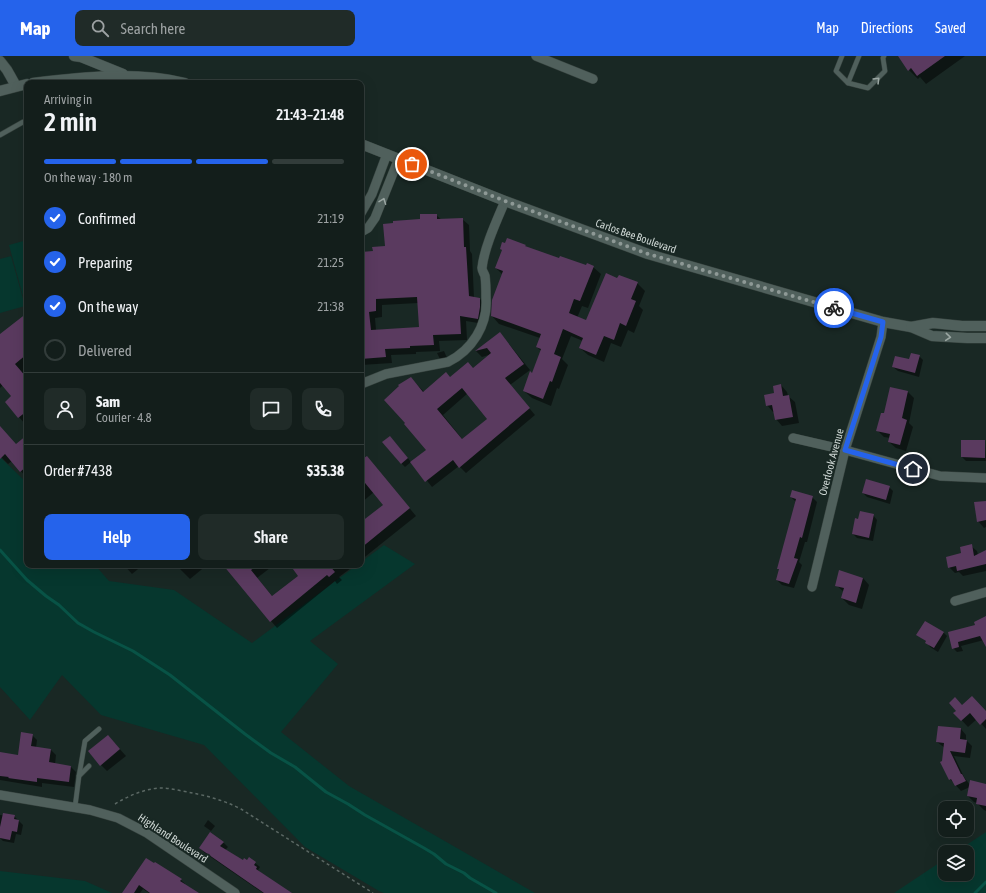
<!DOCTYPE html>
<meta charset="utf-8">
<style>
body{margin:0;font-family:"Asap Condensed",sans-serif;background:#202b28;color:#f1f3f6;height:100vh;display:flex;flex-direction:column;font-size:15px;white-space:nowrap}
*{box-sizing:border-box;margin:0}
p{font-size:13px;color:#9da2a3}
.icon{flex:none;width:22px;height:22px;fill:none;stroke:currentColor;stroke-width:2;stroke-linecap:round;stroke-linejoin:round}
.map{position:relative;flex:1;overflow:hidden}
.drawer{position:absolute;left:24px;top:24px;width:340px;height:488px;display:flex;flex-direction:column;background:#131e1b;border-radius:8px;box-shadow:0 4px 16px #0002,0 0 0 1px #323c3a}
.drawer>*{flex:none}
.controls{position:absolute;left:938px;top:745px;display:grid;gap:8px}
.controls a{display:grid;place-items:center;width:36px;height:36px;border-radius:8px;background:#131e1b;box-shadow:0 4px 16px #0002,0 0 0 1px #323c3a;font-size:20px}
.pin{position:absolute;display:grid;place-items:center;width:34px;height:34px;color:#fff;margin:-17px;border:2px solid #fff;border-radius:50%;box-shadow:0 1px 4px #0007}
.courier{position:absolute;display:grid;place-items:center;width:40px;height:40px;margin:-20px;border:3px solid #2563eb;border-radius:50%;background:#fff;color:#222;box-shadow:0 1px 5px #0007}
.head em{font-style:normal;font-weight:600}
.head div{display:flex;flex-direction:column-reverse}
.head{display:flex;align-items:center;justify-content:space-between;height:68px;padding:0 20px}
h1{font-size:26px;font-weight:600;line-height:30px}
.bar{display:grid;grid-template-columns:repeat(4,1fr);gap:6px 4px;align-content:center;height:48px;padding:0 20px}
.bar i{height:5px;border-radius:3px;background:#323c3a}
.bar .on{background:#2563eb}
.bar p{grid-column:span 4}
.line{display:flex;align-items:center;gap:10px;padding:0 20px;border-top:1px solid #323c3a}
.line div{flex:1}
.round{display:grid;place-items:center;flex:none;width:42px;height:42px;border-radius:8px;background:#202b28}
ol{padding:0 20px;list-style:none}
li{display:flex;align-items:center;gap:12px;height:44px}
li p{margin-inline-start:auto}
li .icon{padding:4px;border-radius:50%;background:#2563eb;color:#fff;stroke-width:4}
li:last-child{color:#9da2a3}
li i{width:22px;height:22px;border:2px solid #323c3a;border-radius:50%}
.primary-button{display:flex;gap:8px;margin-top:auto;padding:8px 20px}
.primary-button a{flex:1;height:46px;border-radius:8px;background:#2563eb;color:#fff;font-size:16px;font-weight:600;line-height:46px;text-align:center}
.primary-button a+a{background:#202b28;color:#f1f3f6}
header{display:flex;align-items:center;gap:24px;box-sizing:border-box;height:56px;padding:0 20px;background:#2563eb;color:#fff}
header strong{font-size:19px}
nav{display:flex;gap:22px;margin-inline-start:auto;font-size:14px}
.search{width:280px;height:36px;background:#202b28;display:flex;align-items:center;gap:10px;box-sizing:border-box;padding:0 14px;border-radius:8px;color:#9da2a3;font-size:15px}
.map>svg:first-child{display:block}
</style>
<header>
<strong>Map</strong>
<div class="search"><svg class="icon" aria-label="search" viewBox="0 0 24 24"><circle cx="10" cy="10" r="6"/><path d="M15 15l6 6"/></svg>Search here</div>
<nav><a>Map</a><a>Directions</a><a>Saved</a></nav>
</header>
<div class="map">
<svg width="986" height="837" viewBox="0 0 986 837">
<rect width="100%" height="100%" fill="#192824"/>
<!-- green -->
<g fill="#06372e">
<polygon points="27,184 27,239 23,240 9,189"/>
<polygon points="11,200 25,250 0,257 0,203"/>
<polygon points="0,401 27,427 27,509 95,509 109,525 174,534 252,587 357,509 361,509 361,506 384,489 415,508 310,585 338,608 281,676 349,730 535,837 384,837 379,835 305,791 204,689 101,659 62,619 30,664 0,631"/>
<polygon points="986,776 986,837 894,837 945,803 945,818 967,818 967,796 956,796"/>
<polygon points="0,815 85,825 112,837 0,837"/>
</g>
<!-- shadow -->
<g fill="#0007" fill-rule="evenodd">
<polygon points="899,0 965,0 926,28 920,21 918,23 909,14"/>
<path d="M436,159L442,164L462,163L469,169L470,195L472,198L474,242L480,243L486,249L484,268L466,265L467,284L439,285L440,295L416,296V298L391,299L392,307L361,309L363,324H361V197L374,196L386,191L421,164ZM418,247L420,272L376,274L375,262L382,261V249Z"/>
<polygon points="525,190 528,192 560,203 587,211 593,211 601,218 588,252 582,250 577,262 586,266 618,224 637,227 645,235 639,250 643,254 634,277 628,274 621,291 611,287 604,306 588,299 580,292 583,285 571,280 562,303 568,309 559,333 557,332 551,350 532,342 524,335 532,319 541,295 537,291 540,282 499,268 492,260 503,219 496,212 503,195 501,193"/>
<polygon points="27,258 27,366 25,368 19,361 13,340 3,329 0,332 0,280"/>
<path d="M500,277L530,314L510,329L535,359L466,417L459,410L432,431L412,406L428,395L411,322L424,336L450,322L473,313L492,298L482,301L476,295ZM468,337L489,363L463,384L443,359Z"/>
<polygon points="444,295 447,302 440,303 437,297"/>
<polygon points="919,300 923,304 919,321 898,315 893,311"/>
<polygon points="781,329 787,336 788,340 795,346 799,367 782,370 776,363 774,356 773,356 767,349"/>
<polygon points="908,336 914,342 909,367 913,371 906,395 896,392 889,386 890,382 884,381 877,374 885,359"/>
<polygon points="0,371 16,389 27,381 27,422 12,405 8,408 0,400"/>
<polygon points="394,385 411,406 405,411 401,407"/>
<polygon points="985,385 986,405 966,405 962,401"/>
<polygon points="367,401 416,460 361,504 361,467 384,449 374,436 361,447 361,405"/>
<polygon points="889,431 893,435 890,448 867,441 863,437"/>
<polygon points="791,441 812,441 817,446 807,486 805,486 799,506 802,509 794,532 782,529 777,524 780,514 778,512 796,446"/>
<polygon points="986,446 986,471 984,472 978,465"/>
<polygon points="873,459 877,464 873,485 857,482 853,478 859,464"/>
<polygon points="971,490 977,495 978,499 986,496 986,515 963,520 959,516 955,517 949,511"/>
<polygon points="124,509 143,509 132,518"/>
<polygon points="176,509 207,509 190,523"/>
<polygon points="224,509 274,509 257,522 273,541 299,520 291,509 355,509 339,521 342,524 337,528 335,525 277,572"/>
<polygon points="863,522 869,529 862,553 849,549 842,542 844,536 836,529"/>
<polygon points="986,564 986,585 984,584 961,590 963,595 957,596 953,592 949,577 977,570"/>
<polygon points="943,576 947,580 938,596 930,591 927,586 918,579"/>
<polygon points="963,650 986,656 986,673 977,663 968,671 955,657"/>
<polygon points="961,673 966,679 966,684 972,690 970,702 954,700 964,721 970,729 986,729 986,755 984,754 977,747 974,746 968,740 970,731 961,735 950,723 943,706 945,692 937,686"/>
<polygon points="32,679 37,684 36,692 51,694 56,699 55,708 71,711 76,716 74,731 42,727 42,731 0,724 0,697 19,700"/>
<polygon points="108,680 126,700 107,715 101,709"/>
<polygon points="0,759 14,760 23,769 21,779 16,778 14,787 3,785 0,782"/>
<polygon points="208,764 215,770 211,775 204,770"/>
<polygon points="223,786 228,791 225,794 243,805 255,807 260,811 258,814 261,817 289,837 263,837 205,797 200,792"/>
<polygon points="146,803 181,824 185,828 185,829 197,837 149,837 143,833 140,837 128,837"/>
</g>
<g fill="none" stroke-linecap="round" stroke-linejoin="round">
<!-- stream -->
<g stroke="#085346" stroke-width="3">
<polyline points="0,494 27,524 46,540 59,549 78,567 94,576 133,595 170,619 245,678 271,697 295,711 326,736 348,748 365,759 424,792 434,798 446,808 464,817 470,822 496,837"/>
<polyline points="975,837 986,826"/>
</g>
</g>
<!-- building -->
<g fill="#5a3a5f" fill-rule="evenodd">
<polygon points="898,0 945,0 917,20 911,12 908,15"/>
<path d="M420,158H437V163L463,162L464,191H466L469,240L480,242V251L478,263L460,260L461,278L433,279L434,289L410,290V292L385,293L386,301L361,303V196L373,195L372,191L385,190L383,168L393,167V165L420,163ZM417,241L419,271L371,274L369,256L376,255V243Z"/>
<polygon points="507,182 526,189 525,190 559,202 560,200 586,209 587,207 594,210 580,245 574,243 569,257 586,264 606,217 617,222 619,219 638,226 631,243 636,245 626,270 620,267 614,284 604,280 596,299 579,292 583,282 563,273 554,298 561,301 552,326 550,325 543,343 523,335 530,315 532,317 541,293 536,291 541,278 491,260 492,244 503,215 495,212 502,194 500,193 502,186 505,187"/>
<polygon points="27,257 27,298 15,308 27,322 27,355 18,362 5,346 11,340 0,327 0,278"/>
<path d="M500,276L524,308L505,322L530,352L459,412L453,404L425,426L410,406L426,394L404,368L405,367L384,344L399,330L398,329L411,321L423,336L446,316L450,321L468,306L473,312L491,297L487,292L475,295ZM462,332L487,363L462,383L437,353Z"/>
<polygon points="911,297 920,299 915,317 892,311 895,300 909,303"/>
<polygon points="781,328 783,340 789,339 793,361 775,364 772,349 766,350 764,339 774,337 773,330"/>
<polygon points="890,331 908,335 902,362 907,364 900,389 888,386 890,378 876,375 881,357 884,357"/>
<polygon points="0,370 16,388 27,379 27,410 20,416 5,398 0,403"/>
<polygon points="390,380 408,402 401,408 382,386"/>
<polygon points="961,384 985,384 985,402 961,401"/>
<polygon points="367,400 410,452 361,492 361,466 383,449 361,422 361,404"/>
<polygon points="866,423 890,430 886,444 862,437"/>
<polygon points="792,434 813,440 802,482 800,481 794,502 798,503 789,528 776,524 779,513 777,513 796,443 790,441"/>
<polygon points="986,445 986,464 977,466 974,446"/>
<polygon points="860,455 874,458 869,482 852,478 855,462 858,463"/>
<polygon points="972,488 974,500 986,494 986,508 957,515 956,510 948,512 946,501 961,497 960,491"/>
<polygon points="223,509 258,509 251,514 272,540 298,520 290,509 329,509 335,516 329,521 327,519 270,566"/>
<polygon points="839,514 863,522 856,547 841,542 844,532 835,530"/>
<polygon points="986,560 986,591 980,580 958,586 959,591 952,593 948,576 975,569 974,566"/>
<polygon points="925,565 944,576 934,592 925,587 926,585 916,579"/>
<polygon points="972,640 986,655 986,663 980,669 970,657 961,665 953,657 956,655 949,647 955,641 962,649"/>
<polygon points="938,670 961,672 960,683 967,684 965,697 950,695 961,718 962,718 966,725 955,730 951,723 949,724 940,706 942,705 944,687 936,686"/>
<polygon points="21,676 33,678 31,690 51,693 49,706 71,710 69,726 37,722 37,726 8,722 9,721 0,720 0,696 18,699"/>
<polygon points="108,679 120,693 100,710 88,695"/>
<polygon points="970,724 986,728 986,750 976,748 977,742 967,740"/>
<polygon points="3,757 15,759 14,763 19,764 17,776 12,775 10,784 0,782 0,771"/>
<polygon points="210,776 224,786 220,790 243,804 244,802 247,804 249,801 256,806 254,809 257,811 256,813 292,837 264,837 199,792"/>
<polygon points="146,802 154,807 155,806 182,823 180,825 199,837 150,837 139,829 134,837 122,837"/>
</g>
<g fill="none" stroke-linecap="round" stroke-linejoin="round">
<defs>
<g id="lane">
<polyline points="842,0 836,15 848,27 868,32 885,15 883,2 884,0"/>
<polyline points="848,27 859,0"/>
<polyline points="0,79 23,66"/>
<polyline points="79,720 85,685 99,673"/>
<polyline points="75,751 79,720 89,710"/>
</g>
<g id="street">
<polyline points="536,0 593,23"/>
<polyline points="361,157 372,138 387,98"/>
<polyline points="361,176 368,172 375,162 399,102"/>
<path d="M361,328L386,318L448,306C472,294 488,269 486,242C486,235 486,227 485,220C484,217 482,215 482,212C484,192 497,164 505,145"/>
<polyline points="793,382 845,394 940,420 986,422"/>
<polyline points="812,531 845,394 881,281 883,266"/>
<polyline points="955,545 986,536"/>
<polyline points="0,739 90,754 118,762 147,777 235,837"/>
</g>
<g id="secondary">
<polyline points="74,0 81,1 123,18"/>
<polyline points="0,5 7,14 16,30"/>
<path d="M33,27C83,21 135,15 185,27"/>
<polyline points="0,35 27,28"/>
<polyline points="361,88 505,145 648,198 883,266 911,271 932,280 967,282 986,282"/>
<polyline points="911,271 933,267 962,270 986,270"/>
</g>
</defs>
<!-- lane casing -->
<use href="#lane" stroke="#384440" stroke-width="5.5"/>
<!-- street casing -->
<use href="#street" stroke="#384440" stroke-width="10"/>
<!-- secondary casing -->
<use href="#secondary" stroke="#384440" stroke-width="11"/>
<!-- path -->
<path stroke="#5b6864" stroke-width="1.5" stroke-dasharray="3 3" stroke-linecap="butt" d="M115,748C128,740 142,734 158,732C166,732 174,733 182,735C204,739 221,743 241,753L373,837"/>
<!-- lane -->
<use href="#lane" stroke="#50605c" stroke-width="4.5"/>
<!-- street -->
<use href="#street" stroke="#50605c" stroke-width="9"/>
<!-- secondary -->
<use href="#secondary" stroke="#50605c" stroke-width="10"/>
</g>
<!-- one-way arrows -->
<defs><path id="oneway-chevron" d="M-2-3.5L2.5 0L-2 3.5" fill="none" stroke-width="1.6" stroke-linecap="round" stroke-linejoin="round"/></defs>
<g stroke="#9ba7a3">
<use href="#oneway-chevron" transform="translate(877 24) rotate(-45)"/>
<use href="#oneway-chevron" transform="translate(383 145) rotate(-69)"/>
<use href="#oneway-chevron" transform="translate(948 281) rotate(5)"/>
</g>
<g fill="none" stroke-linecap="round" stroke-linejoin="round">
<!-- done -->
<polyline stroke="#8e9996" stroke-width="4" stroke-dasharray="0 7.2" points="412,108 505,145 648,198 834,252"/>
<!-- route -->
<polyline stroke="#2563eb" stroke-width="5" points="834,252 883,266 881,281 845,394 913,413"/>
</g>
<g text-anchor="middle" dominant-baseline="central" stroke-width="4" stroke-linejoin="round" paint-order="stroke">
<!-- street labels -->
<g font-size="11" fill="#cdd6d3" stroke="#192824">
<text transform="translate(636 180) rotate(19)">Carlos Bee Boulevard</text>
<text transform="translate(831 406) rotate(-75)">Overlook Avenue</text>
<text transform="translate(173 782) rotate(33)">Highland Boulevard</text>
</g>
</g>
</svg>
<div class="controls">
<a><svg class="icon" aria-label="locate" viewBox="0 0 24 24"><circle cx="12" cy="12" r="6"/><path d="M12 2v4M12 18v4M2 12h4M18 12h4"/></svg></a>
<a><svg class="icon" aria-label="layers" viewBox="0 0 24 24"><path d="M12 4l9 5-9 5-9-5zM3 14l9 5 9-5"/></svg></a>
</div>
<div class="pin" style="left:412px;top:108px;background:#ea580c"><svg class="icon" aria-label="bag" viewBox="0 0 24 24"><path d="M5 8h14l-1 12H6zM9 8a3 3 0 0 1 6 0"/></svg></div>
<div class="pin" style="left:913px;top:413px;background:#1f2937"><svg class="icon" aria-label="home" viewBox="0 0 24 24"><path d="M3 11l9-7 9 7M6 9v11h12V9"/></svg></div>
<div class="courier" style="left:834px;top:252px"><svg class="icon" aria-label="bike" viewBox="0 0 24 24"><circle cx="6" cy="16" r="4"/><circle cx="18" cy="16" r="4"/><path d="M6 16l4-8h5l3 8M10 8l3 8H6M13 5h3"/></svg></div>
<section class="drawer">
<div class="head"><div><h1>2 min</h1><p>Arriving in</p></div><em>21:43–21:48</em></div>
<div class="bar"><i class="on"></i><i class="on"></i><i class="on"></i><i></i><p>On the way · 180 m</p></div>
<ol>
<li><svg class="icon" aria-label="check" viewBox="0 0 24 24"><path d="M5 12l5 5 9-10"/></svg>Confirmed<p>21:19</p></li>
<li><svg class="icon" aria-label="check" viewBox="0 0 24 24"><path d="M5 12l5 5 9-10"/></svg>Preparing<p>21:25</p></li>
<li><svg class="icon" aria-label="check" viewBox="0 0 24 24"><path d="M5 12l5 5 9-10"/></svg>On the way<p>21:38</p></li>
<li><i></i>Delivered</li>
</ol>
<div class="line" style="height:72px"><a class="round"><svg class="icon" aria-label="person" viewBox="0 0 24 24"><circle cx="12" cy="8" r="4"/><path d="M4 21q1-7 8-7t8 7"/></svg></a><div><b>Sam</b><p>Courier · 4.8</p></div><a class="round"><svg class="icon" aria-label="chat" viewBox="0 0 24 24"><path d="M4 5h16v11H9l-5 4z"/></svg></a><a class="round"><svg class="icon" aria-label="phone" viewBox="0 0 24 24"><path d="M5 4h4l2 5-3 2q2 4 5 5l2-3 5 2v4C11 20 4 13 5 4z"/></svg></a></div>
<div class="line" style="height:52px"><div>Order #7438</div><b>$35.38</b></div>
<div class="primary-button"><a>Help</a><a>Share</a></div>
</section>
</div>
